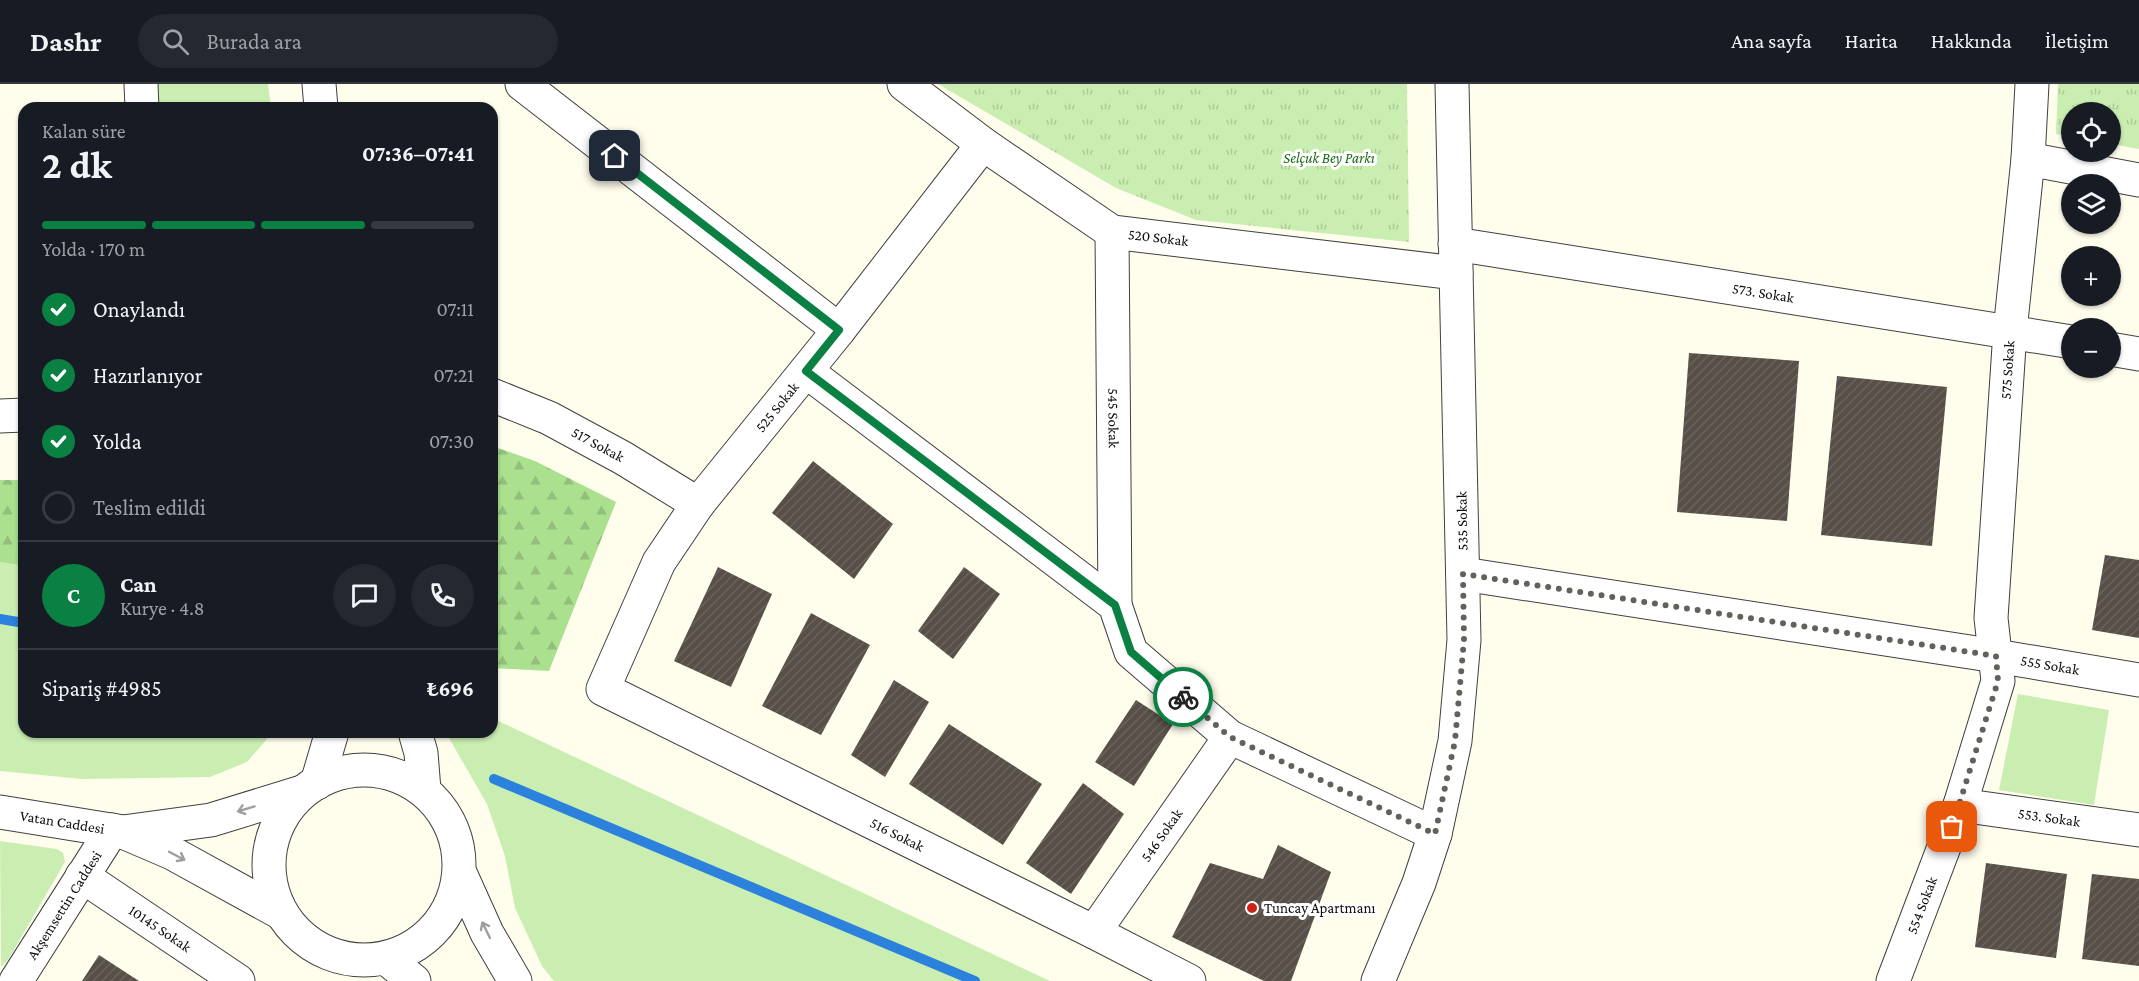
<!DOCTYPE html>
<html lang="tr">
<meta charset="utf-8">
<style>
body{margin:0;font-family:"Crimson Pro",serif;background:#242831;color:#f1f3f6;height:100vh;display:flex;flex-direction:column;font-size:22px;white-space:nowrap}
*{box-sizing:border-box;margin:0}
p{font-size:20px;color:#9ea1a6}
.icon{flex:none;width:33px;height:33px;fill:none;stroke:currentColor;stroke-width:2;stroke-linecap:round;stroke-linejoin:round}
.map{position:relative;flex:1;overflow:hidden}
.panel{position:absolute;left:18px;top:18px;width:480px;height:636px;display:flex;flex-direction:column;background:#171b24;border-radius:18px;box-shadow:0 2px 4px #0004}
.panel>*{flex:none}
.controls{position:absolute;left:2061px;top:18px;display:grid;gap:12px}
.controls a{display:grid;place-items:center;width:60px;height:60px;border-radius:50%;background:#171b24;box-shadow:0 2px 4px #0004;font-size:30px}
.pin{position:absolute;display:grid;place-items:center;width:51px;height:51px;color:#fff;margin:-26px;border-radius:12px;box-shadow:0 3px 9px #0006}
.courier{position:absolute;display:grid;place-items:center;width:60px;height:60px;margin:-30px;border:4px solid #0b8043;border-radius:50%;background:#fff;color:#222;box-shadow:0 2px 8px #0007}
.headline em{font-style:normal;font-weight:700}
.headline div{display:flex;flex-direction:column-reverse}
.headline{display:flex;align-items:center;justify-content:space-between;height:102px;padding:0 24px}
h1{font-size:39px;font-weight:700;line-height:45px}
.bar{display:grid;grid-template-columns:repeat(4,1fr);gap:9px 6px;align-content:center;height:72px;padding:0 24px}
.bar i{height:8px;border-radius:4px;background:#363941}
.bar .active{background:#0b8043}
.bar p{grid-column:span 4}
.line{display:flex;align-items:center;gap:15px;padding:0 24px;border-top:2px solid #363941}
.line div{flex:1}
.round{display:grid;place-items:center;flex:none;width:63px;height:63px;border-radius:32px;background:#242831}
ol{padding:0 24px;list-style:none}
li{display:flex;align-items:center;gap:18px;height:66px}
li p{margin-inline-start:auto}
li .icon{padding:6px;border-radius:50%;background:#0b8043;color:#fff;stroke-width:4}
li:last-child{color:#9ea1a6}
li i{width:33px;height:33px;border:3px solid #363941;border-radius:50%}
header{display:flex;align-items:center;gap:36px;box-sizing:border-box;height:84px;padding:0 30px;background:#171b24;border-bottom:2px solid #363941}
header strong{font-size:28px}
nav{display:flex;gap:33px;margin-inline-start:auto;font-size:21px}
.search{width:420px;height:54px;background:#242831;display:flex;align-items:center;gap:15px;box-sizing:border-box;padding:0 21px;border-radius:33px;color:#9ea1a6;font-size:22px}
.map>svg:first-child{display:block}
</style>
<header>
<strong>Dashr</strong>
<div class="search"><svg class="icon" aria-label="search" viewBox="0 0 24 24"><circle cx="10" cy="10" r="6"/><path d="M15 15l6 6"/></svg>Burada ara</div>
<nav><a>Ana sayfa</a><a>Harita</a><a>Hakkında</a><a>İletişim</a></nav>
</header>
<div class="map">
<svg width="2139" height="897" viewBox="0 0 2139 897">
<defs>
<pattern id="forest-firs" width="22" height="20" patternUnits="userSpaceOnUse" patternTransform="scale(1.5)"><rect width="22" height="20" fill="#abe08f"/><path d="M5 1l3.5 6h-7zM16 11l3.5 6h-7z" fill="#92bf7a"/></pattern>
<pattern id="park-tufts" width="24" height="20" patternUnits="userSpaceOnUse" patternTransform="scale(1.5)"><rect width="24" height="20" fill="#caeeb2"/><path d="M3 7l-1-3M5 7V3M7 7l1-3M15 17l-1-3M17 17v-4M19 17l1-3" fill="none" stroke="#accb98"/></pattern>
<pattern id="building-hatch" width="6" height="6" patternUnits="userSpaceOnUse" patternTransform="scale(1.5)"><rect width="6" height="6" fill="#574f48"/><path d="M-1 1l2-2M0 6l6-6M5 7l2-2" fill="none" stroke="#6a645e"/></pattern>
</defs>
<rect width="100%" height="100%" fill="#fffdec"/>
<!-- grass -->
<g fill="#caeeb2">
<polygon points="154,0 268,0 271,24 155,24"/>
<polygon points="0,478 24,482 24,648 272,649 247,678 210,693 82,695 0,687"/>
<polygon points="2018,610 2109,626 2094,721 1999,706"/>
<polygon points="492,634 1050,897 554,897 542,882 515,824 505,772 487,720 446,649 492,648"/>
<polygon points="0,757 57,765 63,769 65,778 8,876 1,883"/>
</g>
<!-- forest -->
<g fill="url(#forest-firs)">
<polygon points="492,362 535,377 616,418 549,587 492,584"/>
<polygon points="0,396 24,396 24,482 0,478"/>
</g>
<!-- park -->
<g fill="url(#park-tufts)">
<polygon points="938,0 1407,0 1409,158 1196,136 1116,104"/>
<polygon points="2058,0 2139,0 2139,65 2111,60 2110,28 2072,28 2071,53 2056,50"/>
</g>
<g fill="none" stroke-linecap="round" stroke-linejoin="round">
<!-- stream -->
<g stroke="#2b81db" stroke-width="10">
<polyline points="0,535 24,539"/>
<polyline points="494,695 975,897"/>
</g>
</g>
<!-- building -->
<g fill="url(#building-hatch)">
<polygon points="1689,269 1799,277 1787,437 1677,428"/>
<polygon points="1837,292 1947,303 1932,462 1821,451"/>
<polygon points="813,377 893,440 854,495 772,429"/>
<polygon points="2105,471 2139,476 2139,554 2092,546"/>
<polygon points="718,483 772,510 731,603 674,577"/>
<polygon points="964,483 1000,510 953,575 918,547"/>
<polygon points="811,529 870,561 821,651 762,622"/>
<polygon points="894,596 929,618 885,693 851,671"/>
<polygon points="1136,616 1173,640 1134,702 1095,678"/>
<polygon points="949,640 1042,700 1003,761 909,700"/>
<polygon points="1083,699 1124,730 1071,810 1026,779"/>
<polygon points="1278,761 1331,788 1291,897 1264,897 1172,853 1210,779 1263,795"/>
<polygon points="1986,779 2067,790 2056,874 1975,863"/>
<polygon points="2092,790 2139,795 2139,882 2082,875"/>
<polygon points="99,871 139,897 82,897"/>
</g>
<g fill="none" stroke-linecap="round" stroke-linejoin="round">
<defs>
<g id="minor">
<polyline points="141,0 142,24"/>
<polyline points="319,0 321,24"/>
<polyline points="522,0 839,246"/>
<path id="s1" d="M904,0L983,60L1112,148L1456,189"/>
<path id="s2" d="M983,60L839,246L698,420L659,478L603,605L1094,848L1189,897"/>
<polyline points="2028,75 2139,96"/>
<path id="s3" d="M1112,148L1115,521"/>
<path id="s4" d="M1455,160L2072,258"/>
<polyline points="2110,265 2139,270"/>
<polyline points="806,287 1115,521 1131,568 1230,653 1435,750"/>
<path id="s5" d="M492,311L549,334L623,374L698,420"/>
<polyline points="0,332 24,331"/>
<path id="s6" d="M1463,490L1996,572L2139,596"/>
<polyline points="415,648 421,669 424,706"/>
<circle cx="364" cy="781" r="95"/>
<polyline points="317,699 332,648"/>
<path id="s7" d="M1960,721L2139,746"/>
<path id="s8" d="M0,728L123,748L172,769L281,829"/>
<polyline points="123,748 211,736 302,708"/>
<polyline points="460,789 487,849 515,897"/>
<path id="s9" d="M82,792L238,897"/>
<path id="s10" d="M1094,848L1230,653"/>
<polyline points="387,875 414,897"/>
<path id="s11" d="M16,897L112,746"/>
<polyline points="1378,897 1419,799 1435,750 1455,657 1464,556 1452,0"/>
<path id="s12" d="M1893,897L1960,721L1998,597L1991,534L2010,247L2028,75L2032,0"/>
</g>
</defs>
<!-- minor casing -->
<use href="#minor" stroke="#404040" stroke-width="35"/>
<!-- minor -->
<use href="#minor" stroke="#fff" stroke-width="33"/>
</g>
<!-- one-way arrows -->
<defs><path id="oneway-shaft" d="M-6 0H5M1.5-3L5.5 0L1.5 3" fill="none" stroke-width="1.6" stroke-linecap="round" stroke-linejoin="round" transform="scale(1.5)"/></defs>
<g stroke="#9e9e9e">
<use href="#oneway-shaft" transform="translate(246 725) rotate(163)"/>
<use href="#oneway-shaft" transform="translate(177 772) rotate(28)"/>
<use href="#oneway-shaft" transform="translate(486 846) rotate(-116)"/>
</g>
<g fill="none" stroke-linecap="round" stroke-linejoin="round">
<!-- done -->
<polyline stroke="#62615b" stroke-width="6" stroke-dasharray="0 10.8" points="1183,613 1230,653 1435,750 1455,657 1464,556 1463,490 1996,572 1998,597 1952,743"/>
<!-- route -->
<polyline stroke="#0b8043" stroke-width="8" points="615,72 839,246 806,287 1115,521 1131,568 1183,613"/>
</g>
<!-- markers -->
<circle fill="#cb2217" stroke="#fff" stroke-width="2" cx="1252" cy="824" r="6"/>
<g text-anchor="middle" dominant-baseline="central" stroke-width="6" stroke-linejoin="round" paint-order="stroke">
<!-- park labels -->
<g font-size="15" font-style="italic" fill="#1f6b17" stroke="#fff">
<text x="1329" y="74">Selçuk Bey Parkı</text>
</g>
<!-- street labels -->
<g font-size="15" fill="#0d0d0d" stroke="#fff">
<text stroke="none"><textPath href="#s1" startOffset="302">520 Sokak</textPath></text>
<text stroke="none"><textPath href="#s4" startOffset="312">573. Sokak</textPath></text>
<text stroke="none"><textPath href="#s12" startOffset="630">575 Sokak</textPath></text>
<text transform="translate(777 323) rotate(-51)">525 Sokak</text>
<text stroke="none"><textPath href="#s3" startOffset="186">545 Sokak</textPath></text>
<text stroke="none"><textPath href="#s5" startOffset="117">517 Sokak</textPath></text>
<text transform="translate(1462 437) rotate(-91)">535 Sokak</text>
<text stroke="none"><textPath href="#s6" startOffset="594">555 Sokak</textPath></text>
<text stroke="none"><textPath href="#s7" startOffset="90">553. Sokak</textPath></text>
<text stroke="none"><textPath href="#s8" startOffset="63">Vatan Caddesi</textPath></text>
<text stroke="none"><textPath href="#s2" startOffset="996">516 Sokak</textPath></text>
<text stroke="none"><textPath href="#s10" startOffset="118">546 Sokak</textPath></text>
<text stroke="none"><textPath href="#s11" startOffset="90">Akşemsettin Caddesi</textPath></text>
<text stroke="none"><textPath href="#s12" startOffset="81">554 Sokak</textPath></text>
<text stroke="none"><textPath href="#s9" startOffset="94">10145 Sokak</textPath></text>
</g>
<!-- poi labels -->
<g font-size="15" fill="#0d0d0d" stroke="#fff" text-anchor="start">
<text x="1264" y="824">Tuncay Apartmanı</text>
</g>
</g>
</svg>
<div class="controls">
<a><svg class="icon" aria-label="locate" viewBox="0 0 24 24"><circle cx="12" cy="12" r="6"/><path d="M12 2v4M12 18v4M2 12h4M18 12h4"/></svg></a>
<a><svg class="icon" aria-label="layers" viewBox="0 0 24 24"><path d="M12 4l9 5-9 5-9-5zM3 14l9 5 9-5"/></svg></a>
<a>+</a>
<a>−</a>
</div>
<div class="pin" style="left:1952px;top:743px;background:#ea580c"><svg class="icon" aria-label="bag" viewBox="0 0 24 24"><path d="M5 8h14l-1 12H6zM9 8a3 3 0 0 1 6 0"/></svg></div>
<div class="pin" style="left:615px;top:72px;background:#1f2937"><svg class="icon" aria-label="home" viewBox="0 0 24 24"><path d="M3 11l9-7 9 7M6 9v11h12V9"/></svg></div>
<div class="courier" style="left:1183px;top:613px"><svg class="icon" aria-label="bike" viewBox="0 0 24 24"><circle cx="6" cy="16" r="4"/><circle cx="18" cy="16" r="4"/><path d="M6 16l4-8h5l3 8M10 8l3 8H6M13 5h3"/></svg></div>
<section class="panel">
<div class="headline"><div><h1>2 dk</h1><p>Kalan süre</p></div><em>07:36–07:41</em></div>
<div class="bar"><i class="active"></i><i class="active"></i><i class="active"></i><i></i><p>Yolda · 170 m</p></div>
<ol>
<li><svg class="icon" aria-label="check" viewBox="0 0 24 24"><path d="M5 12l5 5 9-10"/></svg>Onaylandı<p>07:11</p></li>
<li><svg class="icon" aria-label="check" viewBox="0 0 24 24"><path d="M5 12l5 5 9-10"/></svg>Hazırlanıyor<p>07:21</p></li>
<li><svg class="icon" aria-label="check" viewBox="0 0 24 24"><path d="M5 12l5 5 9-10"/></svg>Yolda<p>07:30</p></li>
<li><i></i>Teslim edildi</li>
</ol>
<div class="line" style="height:108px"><b class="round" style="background:#0b8043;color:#fff">C</b><div><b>Can</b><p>Kurye · 4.8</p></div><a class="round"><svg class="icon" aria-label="chat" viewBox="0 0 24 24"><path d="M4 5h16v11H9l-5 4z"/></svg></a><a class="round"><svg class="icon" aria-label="phone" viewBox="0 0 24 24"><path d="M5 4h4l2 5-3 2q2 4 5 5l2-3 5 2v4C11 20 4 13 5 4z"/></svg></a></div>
<div class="line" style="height:78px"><div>Sipariş #4985</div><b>₺696</b></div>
</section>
</div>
